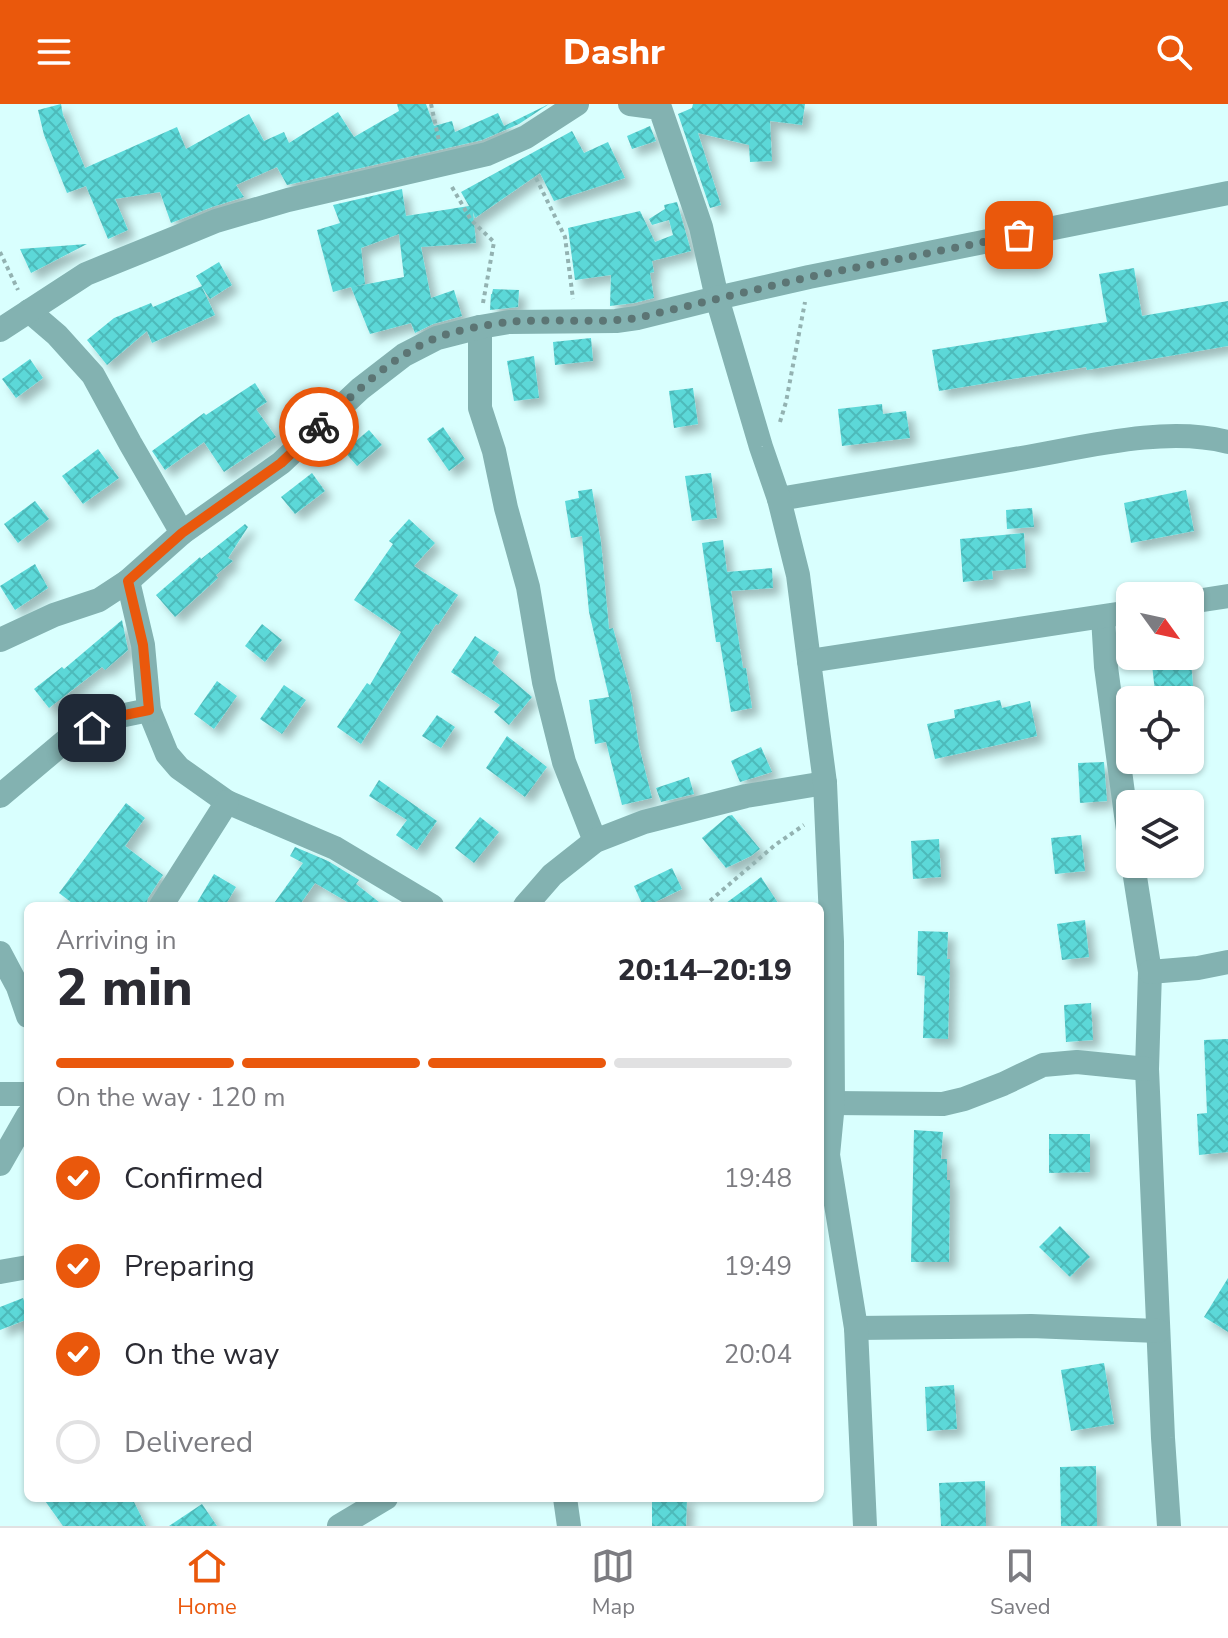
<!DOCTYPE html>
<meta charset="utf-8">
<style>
body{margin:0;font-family:"Nunito Sans",sans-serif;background:#f2f2f3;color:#2b2b33;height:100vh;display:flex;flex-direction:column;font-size:30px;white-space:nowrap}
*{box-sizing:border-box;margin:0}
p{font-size:26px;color:#7c7c81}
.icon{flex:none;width:44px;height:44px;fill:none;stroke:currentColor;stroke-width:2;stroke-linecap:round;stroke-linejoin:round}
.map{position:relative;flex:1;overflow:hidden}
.drawer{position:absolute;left:24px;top:798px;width:800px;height:600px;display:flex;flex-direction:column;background:#fff;border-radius:12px;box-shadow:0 2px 6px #0004}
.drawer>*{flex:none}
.needle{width:52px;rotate:123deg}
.controls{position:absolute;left:1116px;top:478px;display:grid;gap:16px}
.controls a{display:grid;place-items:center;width:88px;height:88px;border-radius:12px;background:#fff;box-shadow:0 2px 6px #0004;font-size:40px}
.pin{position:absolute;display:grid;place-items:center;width:68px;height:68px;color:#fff;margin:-34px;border-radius:16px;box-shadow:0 4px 12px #0006}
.courier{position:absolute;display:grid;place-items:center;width:80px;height:80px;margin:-40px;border:6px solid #ea580c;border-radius:50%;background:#fff;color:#222;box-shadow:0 2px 10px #0007}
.summary em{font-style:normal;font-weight:800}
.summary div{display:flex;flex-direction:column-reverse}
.summary{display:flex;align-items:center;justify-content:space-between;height:136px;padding:0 32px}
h1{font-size:52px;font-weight:800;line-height:60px}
.bar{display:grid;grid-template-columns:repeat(4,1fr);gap:12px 8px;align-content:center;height:96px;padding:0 32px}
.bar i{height:10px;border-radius:6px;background:#e1e1e2}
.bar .on{background:#ea580c}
.bar p{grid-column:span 4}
ol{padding:0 32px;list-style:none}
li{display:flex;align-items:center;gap:24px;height:88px}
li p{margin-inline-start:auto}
li .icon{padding:8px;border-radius:50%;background:#ea580c;color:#fff;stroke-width:4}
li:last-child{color:#7c7c81}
li i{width:44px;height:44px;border:4px solid #e1e1e2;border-radius:50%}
header{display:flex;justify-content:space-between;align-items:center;height:104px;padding:0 32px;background:#ea580c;color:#fff;font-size:36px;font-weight:800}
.menu{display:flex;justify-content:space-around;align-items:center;height:112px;border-top:2px solid #e1e1e2;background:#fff;font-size:22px;color:#7c7c81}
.menu a{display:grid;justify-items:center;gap:4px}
.menu .on{color:#ea580c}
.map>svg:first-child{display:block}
</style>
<header><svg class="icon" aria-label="menu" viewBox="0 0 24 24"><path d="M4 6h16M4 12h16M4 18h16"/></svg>Dashr<svg class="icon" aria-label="search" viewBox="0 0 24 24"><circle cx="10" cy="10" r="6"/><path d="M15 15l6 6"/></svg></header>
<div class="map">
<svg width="1228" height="1422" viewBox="0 0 1228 1422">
<defs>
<pattern id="building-cross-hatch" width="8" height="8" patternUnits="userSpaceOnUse" patternTransform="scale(2)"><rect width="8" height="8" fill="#5bd8d8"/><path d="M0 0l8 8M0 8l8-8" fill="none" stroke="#4ebaba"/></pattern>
<filter id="shadow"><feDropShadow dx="7" dy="7" stdDeviation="4" flood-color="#0004"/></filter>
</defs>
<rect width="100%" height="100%" fill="#d9fffe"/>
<!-- building -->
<g fill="url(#building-cross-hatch)" fill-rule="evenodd" filter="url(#shadow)">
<polygon points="61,0 63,11 85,64 177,23 186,45 249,10 264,37 284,28 289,39 338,8 354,33 399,7 397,0 426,0 434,22 452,17 455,28 498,9 504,22 549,0 519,20 482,36 287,81 277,63 236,81 244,93 212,103 171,119 160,88 115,95 128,126 108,135 86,82 67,89 44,31 38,6"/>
<polygon points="693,0 805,0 802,21 770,17 772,57 750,58 749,41 698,29 721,101 710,104 678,10 692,4"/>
<polygon points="650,22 656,37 632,45 627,32"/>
<path d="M572,27L584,49L608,38L625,74L554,97L540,69L475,114L473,108L476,139L421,143L431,194L454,186L462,212L433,220L415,229L411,219L370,230L351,183L333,188L317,126L340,119L333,101L402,85L406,112L469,102L461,88ZM399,130L404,173L352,183L365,180L361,144Z"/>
<polygon points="677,98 691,147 652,157 654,168 650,169 654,194 634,199 610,202 611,171 575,176 568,124 640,107 655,138 673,131 669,116 652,121 649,115 665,105 664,101"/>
<polygon points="87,140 31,169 20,145"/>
<polygon points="219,158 232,181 210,195 202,183 215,211 152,239 147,227 107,261 87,236 114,214 151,199 153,203 202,182 196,172"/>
<polygon points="1134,164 1142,212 1228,197 1228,242 1087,266 1086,263 939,287 932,246 1107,218 1099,170"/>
<polygon points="493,185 519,186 518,203 490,206 491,190 492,190"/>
<polygon points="591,234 593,257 555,261 553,238"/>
<polygon points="534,252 539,294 514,297 507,257"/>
<polygon points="30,255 43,274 16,294 2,275"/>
<polygon points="255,279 267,298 256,305 276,333 224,368 204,338 165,366 152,347 204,309 206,311"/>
<polygon points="693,284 698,320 674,324 669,287"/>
<polygon points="882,300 883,310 906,307 910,334 842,342 838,305"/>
<polygon points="443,323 465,355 449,367 427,335"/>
<polygon points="369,326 382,341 357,362 344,347"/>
<polygon points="98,345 119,374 83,400 62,372"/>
<polygon points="312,369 325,387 295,410 281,393"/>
<polygon points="711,369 717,414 692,417 685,372"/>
<polygon points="592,385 601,438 609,525 613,524 631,590 639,642 652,694 622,701 606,638 595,640 589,596 609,593 589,508 582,432 571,434 565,397 579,394 578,387"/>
<polygon points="1186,386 1194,427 1131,439 1124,399"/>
<polygon points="35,397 49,415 18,439 4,420"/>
<polygon points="1032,404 1034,423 1007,425 1006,406"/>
<polygon points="409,415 435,439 414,462 458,491 438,521 436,520 361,640 337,623 367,579 370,581 401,528 354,496 393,440 389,437"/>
<polygon points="245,420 248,423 228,454 233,457 216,471 218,474 175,513 156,491 200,453 201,455"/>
<polygon points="1024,429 1026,464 992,467 993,475 963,478 960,435"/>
<polygon points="723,436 727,468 772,464 773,484 731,487 743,564 746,564 752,604 731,608 720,538 716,538 702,439"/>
<polygon points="35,460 48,484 15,506 0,482"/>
<polygon points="122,516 128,546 105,566 102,563 49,604 34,585 62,563 64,565"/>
<polygon points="262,520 282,536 265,558 245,542"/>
<polygon points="475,532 499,548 492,559 532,593 509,621 494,608 500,601 451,568"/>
<polygon points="1191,557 1194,594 1156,596 1152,561"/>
<polygon points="217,577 237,592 214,625 194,610"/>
<polygon points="284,581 306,596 282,630 260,615"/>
<polygon points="1000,596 1002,604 1030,597 1037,632 935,655 927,620 955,614 954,606"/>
<polygon points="437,611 455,623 441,644 422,632"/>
<polygon points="507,632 547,663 525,693 486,664"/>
<polygon points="761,643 772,668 740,678 731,657"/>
<polygon points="1104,658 1107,697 1080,699 1078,659"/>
<polygon points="689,673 694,690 661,698 656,684"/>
<polygon points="379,676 437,717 417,746 396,731 407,716 369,692"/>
<polygon points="126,699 145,714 125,742 163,771 148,794 146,802 76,802 59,789"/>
<polygon points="732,711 760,745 751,752 726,764 702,734 728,712"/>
<polygon points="480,713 499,728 474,759 455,744"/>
<polygon points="1081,731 1085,767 1055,770 1051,734"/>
<polygon points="939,735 941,773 913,775 911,737"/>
<polygon points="295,743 328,757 359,776 356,780 384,802 354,802 315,779 299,802 272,802 303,759 290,752"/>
<polygon points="672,764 682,785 647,802 643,802 634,782"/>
<polygon points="214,770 236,783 225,802 195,802"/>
<polygon points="761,773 780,802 722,802 752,780"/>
<polygon points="1085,816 1089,853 1062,856 1057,820"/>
<polygon points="918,827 948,828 947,855 950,855 948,935 923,934 925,872 917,871"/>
<polygon points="1091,899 1093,936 1066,938 1064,901"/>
<polygon points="1228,935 1228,1048 1199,1051 1197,1010 1207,1009 1204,936"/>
<polygon points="914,1026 943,1028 941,1055 947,1055 947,1076 950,1076 949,1158 911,1158"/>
<polygon points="1049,1030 1090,1030 1090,1068 1049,1069"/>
<polygon points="1060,1122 1090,1153 1070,1173 1039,1143"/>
<polygon points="1228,1174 1228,1228 1204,1213"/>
<polygon points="23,1194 28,1208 28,1215 0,1226 0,1203"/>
<polygon points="1104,1259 1114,1320 1071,1327 1061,1266"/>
<polygon points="954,1281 957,1325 927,1327 925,1283"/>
<polygon points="1096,1362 1097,1422 1061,1422 1060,1363"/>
<polygon points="985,1377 986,1422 941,1422 939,1379"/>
<polygon points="43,1394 132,1394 146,1422 63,1422"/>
<polygon points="652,1394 687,1394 686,1422 652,1422"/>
<polygon points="202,1400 217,1422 169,1422"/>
</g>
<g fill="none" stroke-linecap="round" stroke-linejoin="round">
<!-- path -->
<g stroke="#93b2b1" stroke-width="4" stroke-dasharray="4 4" stroke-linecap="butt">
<polyline points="431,0 439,37"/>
<polyline points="536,74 565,133 573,195"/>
<polyline points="452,83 471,116 494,138 483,199"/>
<polyline points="0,148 18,186"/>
<polyline points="780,318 786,298 805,198"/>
<polyline points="704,802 775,741 804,721"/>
</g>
<!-- minor -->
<g stroke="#83b2b1" stroke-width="24">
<polyline points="29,207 57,231 93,271 130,339 182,429"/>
<polyline points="480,223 480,304 494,347 506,404 528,483 544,578 564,658 595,737"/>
<polyline points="0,226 86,170 187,129 216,117 288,96 487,50 526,33 577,0"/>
<path d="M779,395C862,381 945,367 1027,353C1089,342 1167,322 1228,338"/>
<polyline points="128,477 143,541 149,606 167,650 179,664 227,698 335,744 432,802"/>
<polyline points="1190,498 1228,492"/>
<polyline points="1103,513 1106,563 1130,741"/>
<polyline points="0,536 54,511 99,496 128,477 182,429 281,359 360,285 404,251 437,234 480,223 509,218 616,217 637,214 717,194 701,123 660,4 630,0"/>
<polyline points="809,557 798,471 779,395 761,343 717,194 809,173 1228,89"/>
<polyline points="0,692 69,634 115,613 149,606"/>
<polyline points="1133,760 1150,868 1147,965 1163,1334 1169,1422"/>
<polyline points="161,802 227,698"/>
<polyline points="525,802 552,771 595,737 644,718 746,692 825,679"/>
<polyline points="0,849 18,883 28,912"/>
<polyline points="1150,868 1198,864 1228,858"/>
<polyline points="0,990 28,990"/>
<polyline points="833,999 943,1000 964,995 1003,980 1043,961 1077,958 1147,965"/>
<polyline points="0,1060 28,1011"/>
<polyline points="0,1168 28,1163"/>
<polyline points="856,1224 1031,1222 1158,1227"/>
<polyline points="565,1394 569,1422"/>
<polyline points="339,1422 386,1394"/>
<polyline points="865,1422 856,1224 828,1051 833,999 832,838 825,679 809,557 1130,508"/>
</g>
</g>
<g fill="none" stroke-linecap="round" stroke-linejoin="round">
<!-- done -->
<path stroke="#5c7574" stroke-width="8" stroke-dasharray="0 14.4" d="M319,323C354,290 390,253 436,234C456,226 486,221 508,218C551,214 594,220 637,214L809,173L1019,131"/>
<!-- route -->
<polyline stroke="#ea580c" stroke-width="10" points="92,624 115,613 149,606 143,541 128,477 182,429 281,359 319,323"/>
</g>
</svg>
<div class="controls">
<a><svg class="needle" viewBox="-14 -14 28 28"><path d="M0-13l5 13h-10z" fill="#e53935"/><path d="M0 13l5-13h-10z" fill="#7c7c81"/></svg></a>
<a><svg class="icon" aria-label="locate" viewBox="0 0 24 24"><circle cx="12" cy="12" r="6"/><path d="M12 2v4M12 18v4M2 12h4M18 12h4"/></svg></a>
<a><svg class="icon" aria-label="layers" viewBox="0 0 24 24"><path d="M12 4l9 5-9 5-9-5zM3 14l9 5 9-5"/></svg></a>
</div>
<div class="pin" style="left:1019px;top:131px;background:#ea580c"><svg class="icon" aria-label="bag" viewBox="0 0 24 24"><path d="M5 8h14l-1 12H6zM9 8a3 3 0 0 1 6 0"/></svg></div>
<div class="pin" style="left:92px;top:624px;background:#1f2937"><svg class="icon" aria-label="home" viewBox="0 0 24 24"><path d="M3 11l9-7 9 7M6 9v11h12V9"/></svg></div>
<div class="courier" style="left:319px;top:323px"><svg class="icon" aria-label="bike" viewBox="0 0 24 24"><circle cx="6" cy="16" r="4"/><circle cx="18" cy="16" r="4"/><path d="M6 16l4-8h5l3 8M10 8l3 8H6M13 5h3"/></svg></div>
<section class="drawer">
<div class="summary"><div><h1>2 min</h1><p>Arriving in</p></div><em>20:14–20:19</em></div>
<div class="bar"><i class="on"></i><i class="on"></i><i class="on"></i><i></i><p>On the way · 120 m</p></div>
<ol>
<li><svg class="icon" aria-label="check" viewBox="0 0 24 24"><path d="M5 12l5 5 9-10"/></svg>Confirmed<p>19:48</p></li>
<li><svg class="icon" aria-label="check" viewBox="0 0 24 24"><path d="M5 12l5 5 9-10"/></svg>Preparing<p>19:49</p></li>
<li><svg class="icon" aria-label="check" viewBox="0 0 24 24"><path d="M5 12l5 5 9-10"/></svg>On the way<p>20:04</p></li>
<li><i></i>Delivered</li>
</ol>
</section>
</div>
<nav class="menu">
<a class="on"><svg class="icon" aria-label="home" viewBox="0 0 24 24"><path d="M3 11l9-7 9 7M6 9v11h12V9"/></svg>Home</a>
<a><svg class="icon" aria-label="map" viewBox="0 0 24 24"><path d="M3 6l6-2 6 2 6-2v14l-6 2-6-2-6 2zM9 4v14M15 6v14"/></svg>Map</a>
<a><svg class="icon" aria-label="saved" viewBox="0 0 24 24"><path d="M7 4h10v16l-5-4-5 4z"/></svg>Saved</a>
</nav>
